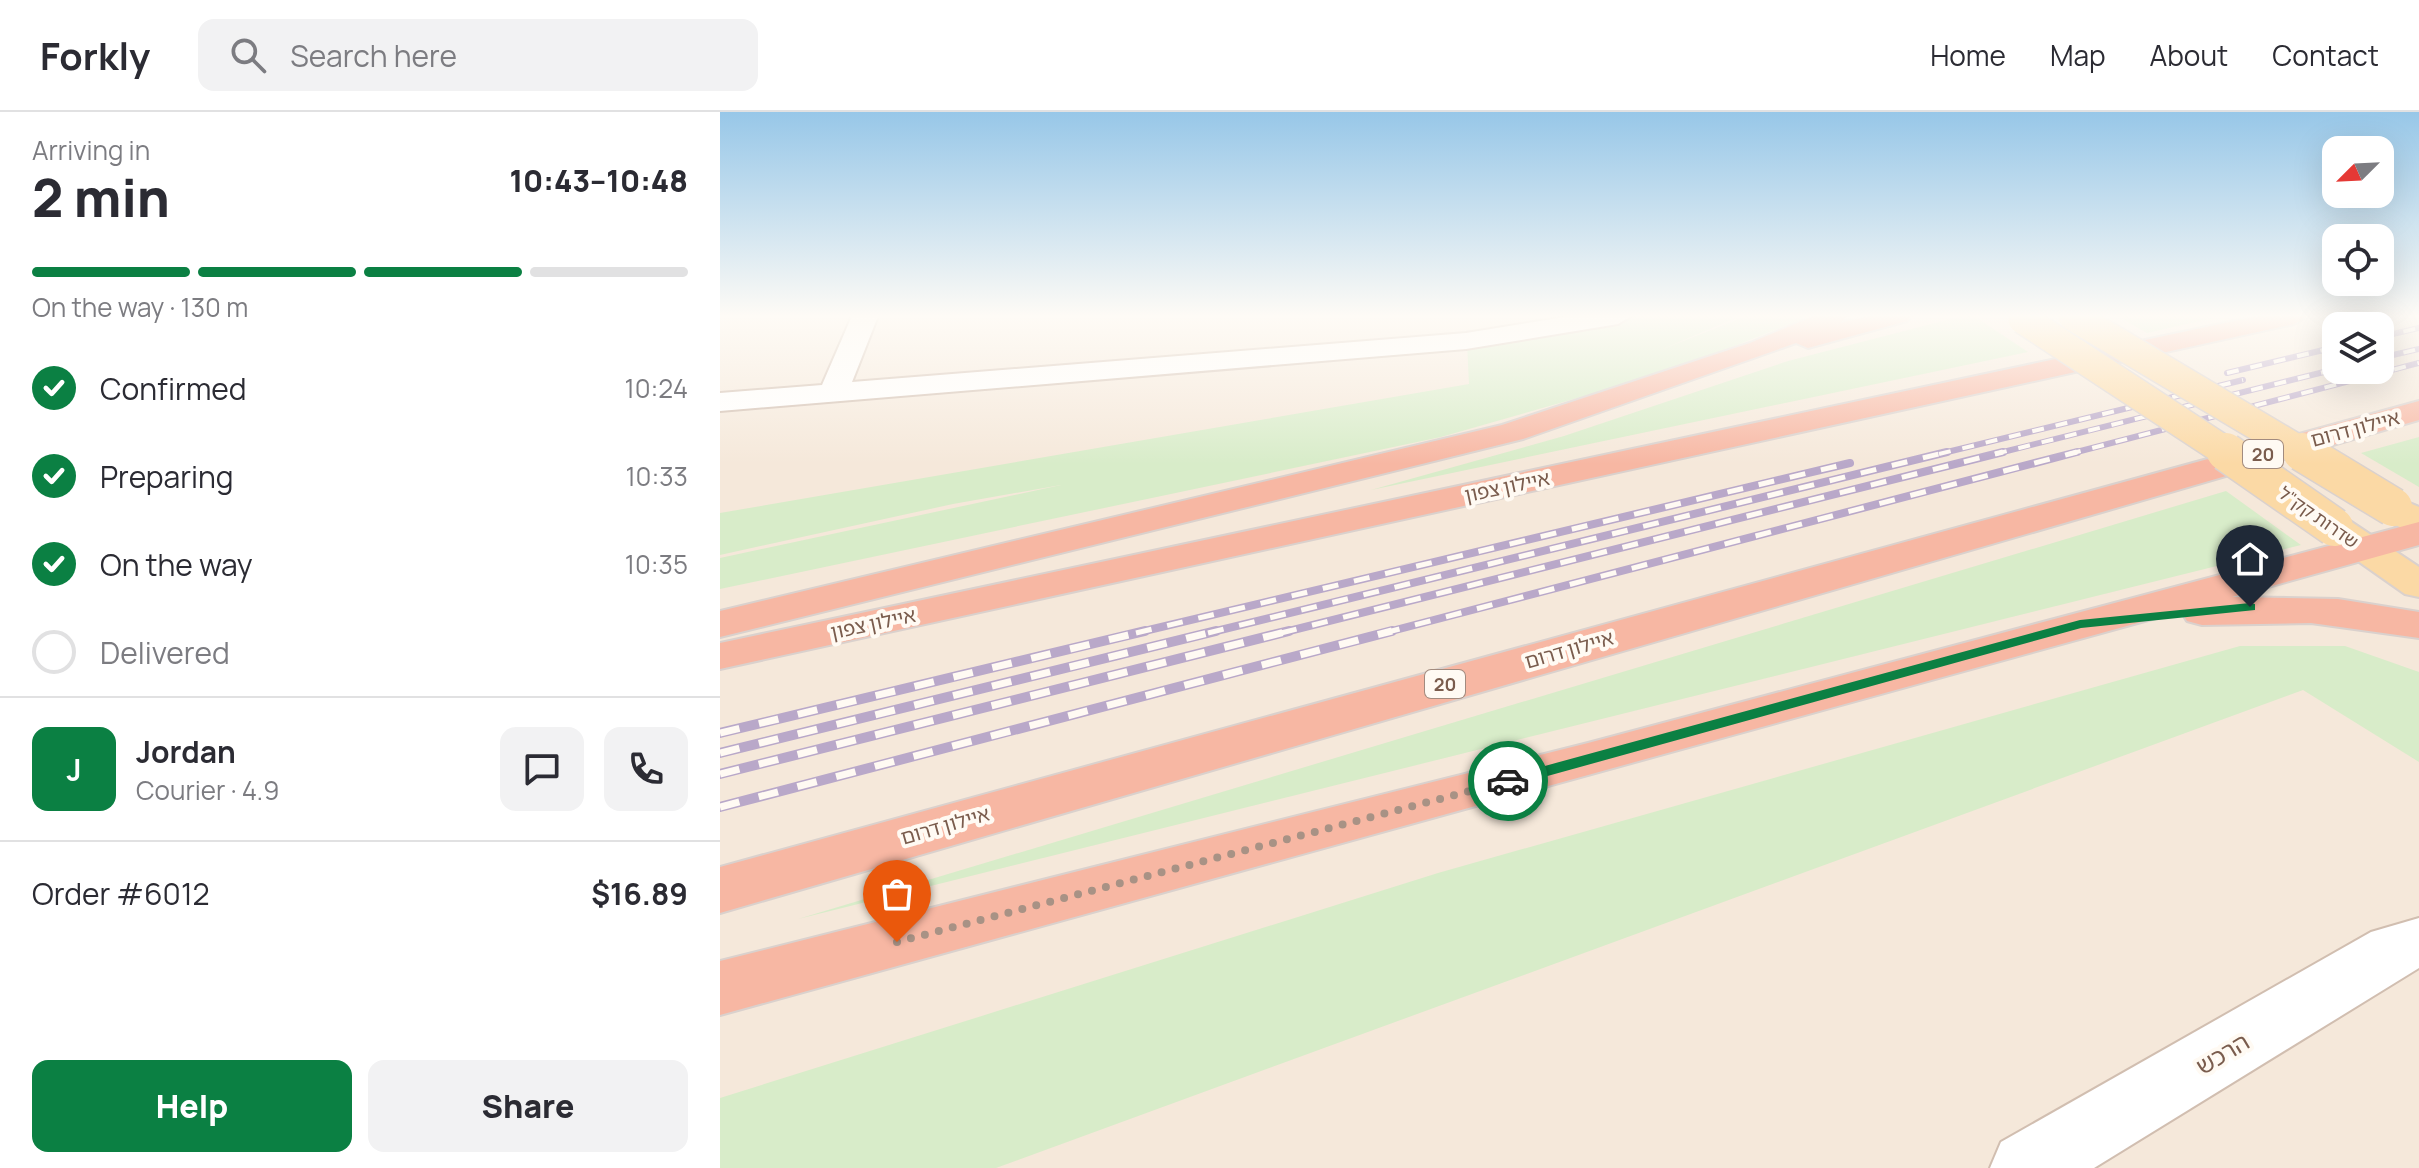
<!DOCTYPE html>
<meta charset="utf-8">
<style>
body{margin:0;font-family:Manrope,"Noto Sans Hebrew",sans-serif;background:#f2f2f3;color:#2b2b33;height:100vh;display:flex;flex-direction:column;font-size:30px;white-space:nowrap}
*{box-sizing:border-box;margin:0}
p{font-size:26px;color:#7c7c81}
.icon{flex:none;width:44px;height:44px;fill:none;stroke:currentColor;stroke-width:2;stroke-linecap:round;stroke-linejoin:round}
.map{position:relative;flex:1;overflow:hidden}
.side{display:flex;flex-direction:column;background:#fff;width:720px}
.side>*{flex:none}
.needle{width:52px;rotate:246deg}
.fabs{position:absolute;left:1602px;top:24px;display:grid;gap:16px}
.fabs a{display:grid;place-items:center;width:72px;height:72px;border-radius:16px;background:#fff;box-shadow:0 8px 32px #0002;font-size:40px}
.pin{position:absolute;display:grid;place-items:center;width:68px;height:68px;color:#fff;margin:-82px -34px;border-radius:50% 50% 50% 0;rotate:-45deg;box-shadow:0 0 8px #0007}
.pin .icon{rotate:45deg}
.courier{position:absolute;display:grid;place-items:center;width:80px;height:80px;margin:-40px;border:6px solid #0b8043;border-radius:50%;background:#fff;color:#222;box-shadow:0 2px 10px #0007}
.head em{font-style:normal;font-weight:800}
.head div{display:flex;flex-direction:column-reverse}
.head{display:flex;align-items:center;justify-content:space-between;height:136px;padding:0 32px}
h1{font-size:52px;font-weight:800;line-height:60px}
.bar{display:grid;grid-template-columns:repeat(4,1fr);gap:12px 8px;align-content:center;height:96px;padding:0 32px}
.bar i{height:10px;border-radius:6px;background:#e1e1e2}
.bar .active{background:#0b8043}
.bar p{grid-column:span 4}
.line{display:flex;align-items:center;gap:20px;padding:0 32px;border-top:2px solid #e1e1e2}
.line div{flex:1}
.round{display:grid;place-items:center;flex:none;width:84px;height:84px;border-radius:16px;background:#f2f2f3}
ol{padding:0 32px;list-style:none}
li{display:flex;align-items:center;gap:24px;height:88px}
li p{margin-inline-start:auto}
li .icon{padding:8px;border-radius:50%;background:#0b8043;color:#fff;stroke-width:4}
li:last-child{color:#7c7c81}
li i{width:44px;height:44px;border:4px solid #e1e1e2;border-radius:50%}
.button{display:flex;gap:16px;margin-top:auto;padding:16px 32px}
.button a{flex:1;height:92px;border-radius:16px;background:#0b8043;color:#fff;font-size:32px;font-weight:800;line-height:92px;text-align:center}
.button a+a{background:#f2f2f3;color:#2b2b33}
header{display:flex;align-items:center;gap:48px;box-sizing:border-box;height:112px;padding:0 40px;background:#fff;border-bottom:2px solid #e1e1e2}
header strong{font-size:38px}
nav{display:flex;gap:44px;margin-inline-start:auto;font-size:28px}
.search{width:560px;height:72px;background:#f2f2f3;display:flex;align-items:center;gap:20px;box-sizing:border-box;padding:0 28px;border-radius:16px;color:#7c7c81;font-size:30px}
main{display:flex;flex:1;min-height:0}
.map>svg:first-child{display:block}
</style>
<header>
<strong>Forkly</strong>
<div class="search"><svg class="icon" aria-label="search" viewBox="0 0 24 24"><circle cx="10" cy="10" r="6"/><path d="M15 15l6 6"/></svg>Search here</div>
<nav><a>Home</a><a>Map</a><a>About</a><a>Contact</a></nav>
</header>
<main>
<section class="side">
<div class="head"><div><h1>2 min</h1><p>Arriving in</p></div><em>10:43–10:48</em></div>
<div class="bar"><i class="active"></i><i class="active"></i><i class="active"></i><i></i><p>On the way · 130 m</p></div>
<ol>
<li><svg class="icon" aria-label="check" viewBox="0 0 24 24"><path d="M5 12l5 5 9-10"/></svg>Confirmed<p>10:24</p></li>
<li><svg class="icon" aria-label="check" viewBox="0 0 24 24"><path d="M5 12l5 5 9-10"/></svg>Preparing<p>10:33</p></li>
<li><svg class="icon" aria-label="check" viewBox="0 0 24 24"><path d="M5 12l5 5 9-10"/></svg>On the way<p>10:35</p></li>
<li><i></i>Delivered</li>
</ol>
<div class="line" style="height:144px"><b class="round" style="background:#0b8043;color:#fff">J</b><div><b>Jordan</b><p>Courier · 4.9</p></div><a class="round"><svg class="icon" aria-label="chat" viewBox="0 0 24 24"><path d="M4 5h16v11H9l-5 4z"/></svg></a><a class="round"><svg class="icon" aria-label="phone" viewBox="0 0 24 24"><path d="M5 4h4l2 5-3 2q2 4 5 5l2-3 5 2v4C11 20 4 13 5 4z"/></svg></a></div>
<div class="line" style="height:104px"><div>Order #6012</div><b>$16.89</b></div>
<div class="button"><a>Help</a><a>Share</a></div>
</section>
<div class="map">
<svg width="1699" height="1056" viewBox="0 0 1699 1056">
<rect width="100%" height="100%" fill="#fdf6ec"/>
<!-- residential -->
<path fill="#f5e8da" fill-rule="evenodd" d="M0,204H1699V1056H0ZM1616,214H1660V258H1616Z"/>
<!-- green -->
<g fill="#d8ecc9">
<polygon points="907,204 1021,204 938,239 1026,204 1090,204 949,260 721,325 0,477 0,446 341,373 233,392 0,443 0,401 749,272 747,231"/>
<polygon points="1242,204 1254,204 1308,240 651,378 844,324 1068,249"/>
<polygon points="1397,204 1502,204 1427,221"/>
<polygon points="1699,325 1699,375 1641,341"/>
<polygon points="1506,379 1581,433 78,807"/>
<polygon points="1520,534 1625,534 1699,560 1699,650 1583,578 276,1056 0,1056 0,986 718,761"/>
</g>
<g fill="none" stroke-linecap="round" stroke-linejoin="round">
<defs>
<g id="minor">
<polygon points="132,204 158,204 132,270 746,221 851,204 911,204 898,212 746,237 0,299 0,281 102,273"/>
<polygon points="1699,806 1699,856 1374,1056 1270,1056 1281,1030 1651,820"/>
</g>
<g id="major">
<path d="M1673,384L1699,395V422C1682,418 1665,409 1655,395L1660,387Z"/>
<polygon points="1614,404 1627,407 1699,455 1699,485 1685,482 1601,423 1595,415 1601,407"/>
</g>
<g id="highway">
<polygon points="1094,204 1128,204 1120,211 1149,204 1191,204 1187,209 1088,236 1076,231 803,327 0,525 0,499 782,313 1030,231"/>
<polygon points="1538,204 1587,204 1574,212 0,557 0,531"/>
<polygon points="1699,289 1699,308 0,801 0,755"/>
<polygon points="1699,410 1699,433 1512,485 1618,487 1699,500 1699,526 1591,511 1482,513 1467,509 1461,499 0,903 0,849 868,631"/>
</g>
</defs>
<!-- minor casing -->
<use href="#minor" stroke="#d1beb0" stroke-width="4"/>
<!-- major casing -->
<use href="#major" stroke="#dad1cd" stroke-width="4"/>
<!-- highway casing -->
<use href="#highway" stroke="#dad1cd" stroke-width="4"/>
<!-- minor -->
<use href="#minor" fill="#fff" fill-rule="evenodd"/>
<!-- major -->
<use href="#major" fill="#fbd9a5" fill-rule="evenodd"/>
<!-- highway -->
<use href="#highway" fill="#f7b7a3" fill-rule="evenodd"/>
<defs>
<g id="rail-far2">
<polyline points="1660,225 1699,216"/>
<polyline points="1660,246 1699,237"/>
<polyline points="1507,261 1616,235"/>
<polyline points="1219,342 1523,268"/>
<polyline points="1275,342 1616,257"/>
<polyline points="1349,342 1699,251"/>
</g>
<g id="rail-far1">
<polyline points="416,521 1130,351"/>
<polyline points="488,521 1227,340"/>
<polyline points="561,521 1283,340"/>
<polyline points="664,521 1357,340"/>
</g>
<g id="rail">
<polyline points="0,621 425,519"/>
<polyline points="0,641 496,519"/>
<polyline points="0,662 569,519"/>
<polyline points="0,695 672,519"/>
</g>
</defs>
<!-- rail-far2 casing -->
<use href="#rail-far2" stroke="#b9a8c9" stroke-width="6"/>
<!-- rail-far1 casing -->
<use href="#rail-far1" stroke="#b9a8c9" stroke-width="8"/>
<!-- rail casing -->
<use href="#rail" stroke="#b9a8c9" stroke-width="10"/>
<!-- rail-far2 -->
<use href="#rail-far2" stroke="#fffaf3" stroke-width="4" stroke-dasharray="12" stroke-linecap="butt"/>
<!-- rail-far1 -->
<use href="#rail-far1" stroke="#fffaf3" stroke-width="5" stroke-dasharray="16" stroke-linecap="butt"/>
<!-- rail -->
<use href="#rail" stroke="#fffaf3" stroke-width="7" stroke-dasharray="20" stroke-linecap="butt"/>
<defs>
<g id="major-bridge-far1">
<polyline points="1353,204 1585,342"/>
<polyline points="1303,207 1509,342"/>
</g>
<g id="major-bridge">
<polyline points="1506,340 1614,415"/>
<polyline points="1582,340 1673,395"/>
</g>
</defs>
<!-- major-bridge-far1 casing -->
<use href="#major-bridge-far1" stroke="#dad1cd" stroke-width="32" stroke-linecap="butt"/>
<!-- major-bridge casing -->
<use href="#major-bridge" stroke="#dad1cd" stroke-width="41" stroke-linecap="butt"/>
<!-- major-bridge-far1 -->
<use href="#major-bridge-far1" stroke="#fbd9a5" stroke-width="29"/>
<!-- major-bridge -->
<use href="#major-bridge" stroke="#fbd9a5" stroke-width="38"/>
</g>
<!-- sky -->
<linearGradient id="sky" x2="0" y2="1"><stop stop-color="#97c7e8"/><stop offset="0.58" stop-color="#fefbf6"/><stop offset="1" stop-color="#fefbf6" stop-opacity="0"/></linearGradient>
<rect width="1699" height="352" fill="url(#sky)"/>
<!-- route -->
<polygon fill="#0b8043" points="1530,491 1535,492 1535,498 1361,516 788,675 780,669 788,664 1360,508"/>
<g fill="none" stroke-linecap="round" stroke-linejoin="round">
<!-- done -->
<polyline stroke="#a89285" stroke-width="8" stroke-dasharray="0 14.4" points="177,830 788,669"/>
</g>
<g text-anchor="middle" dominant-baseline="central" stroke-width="8" stroke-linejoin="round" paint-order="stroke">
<!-- shield labels -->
<g fill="#fffaf3" stroke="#a28b7f" stroke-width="2">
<rect x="1523" y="328" width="40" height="28" rx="6"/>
<rect x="705" y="558" width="40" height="28" rx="6"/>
</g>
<g font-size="18" font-weight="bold" fill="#7a5c4d">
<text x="1543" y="342">20</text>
<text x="725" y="572">20</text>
</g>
<!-- far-street labels -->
<g font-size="18" fill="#7a5c4d" stroke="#fffaf3">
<text transform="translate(1599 405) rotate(35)">שדרות קק"ל</text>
</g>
<!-- street labels -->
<g font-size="20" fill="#7a5c4d" stroke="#fffaf3">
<text transform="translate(1635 316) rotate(-15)">איילון דרום</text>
<text transform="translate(787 374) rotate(-12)">איילון צפון</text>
<text transform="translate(153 511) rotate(-12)">איילון צפון</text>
<text transform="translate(849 537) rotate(-16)">איילון דרום</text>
<text transform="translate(225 713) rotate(-16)">איילון דרום</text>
</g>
<!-- near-street labels -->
<g font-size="24" fill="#7a5c4d" stroke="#fffaf3">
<text transform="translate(1502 941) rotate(-31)">הרכש</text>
</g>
</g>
</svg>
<div class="fabs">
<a><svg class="needle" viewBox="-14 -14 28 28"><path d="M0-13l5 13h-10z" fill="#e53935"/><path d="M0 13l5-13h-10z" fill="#7c7c81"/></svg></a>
<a><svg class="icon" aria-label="locate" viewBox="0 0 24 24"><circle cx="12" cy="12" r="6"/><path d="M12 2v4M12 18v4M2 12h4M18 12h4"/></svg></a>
<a><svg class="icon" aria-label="layers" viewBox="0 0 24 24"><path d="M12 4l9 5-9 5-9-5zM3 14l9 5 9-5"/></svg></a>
</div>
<div class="pin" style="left:177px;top:830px;background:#ea580c"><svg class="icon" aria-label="bag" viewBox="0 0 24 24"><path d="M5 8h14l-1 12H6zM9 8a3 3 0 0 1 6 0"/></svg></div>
<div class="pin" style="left:1530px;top:495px;background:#1f2937"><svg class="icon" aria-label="home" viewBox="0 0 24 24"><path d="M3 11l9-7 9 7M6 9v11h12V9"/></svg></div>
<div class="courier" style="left:788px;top:669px"><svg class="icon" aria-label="car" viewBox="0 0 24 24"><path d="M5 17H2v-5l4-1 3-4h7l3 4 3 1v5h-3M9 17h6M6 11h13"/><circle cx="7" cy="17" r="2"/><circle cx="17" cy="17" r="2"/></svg></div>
</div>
</main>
